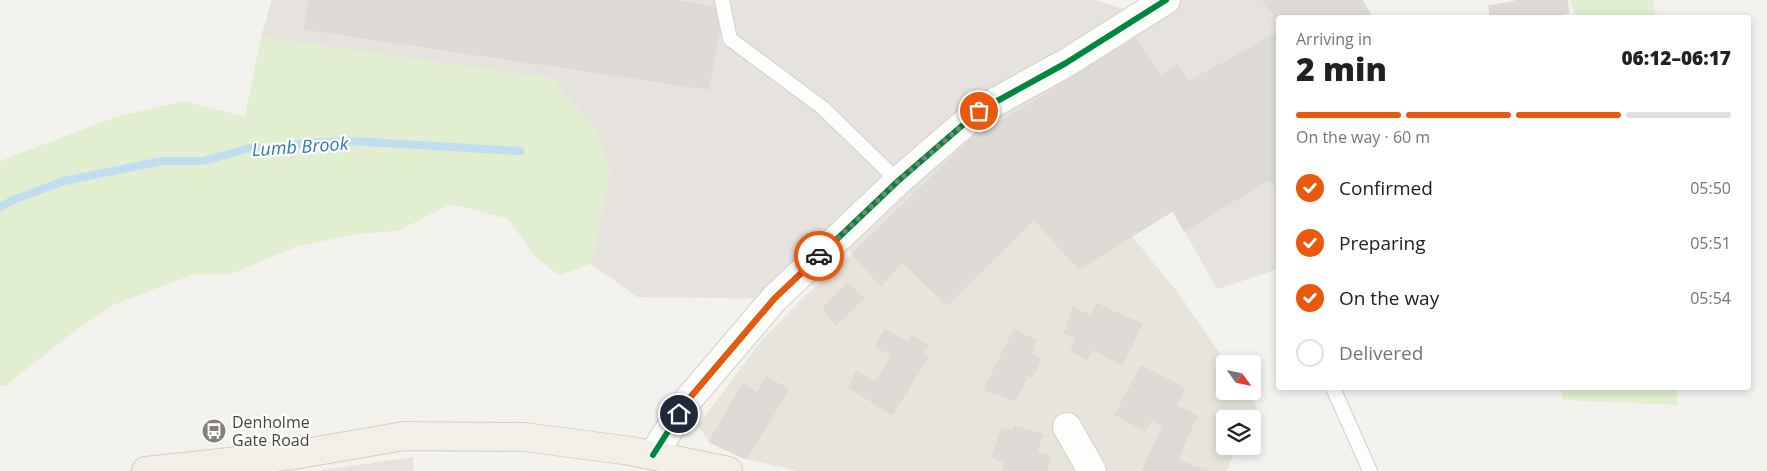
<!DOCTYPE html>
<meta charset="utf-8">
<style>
body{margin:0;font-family:"Open Sans",sans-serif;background:#f2f2f2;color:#202124;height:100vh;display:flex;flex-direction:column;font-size:19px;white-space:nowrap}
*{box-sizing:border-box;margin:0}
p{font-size:16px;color:#757577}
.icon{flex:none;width:28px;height:28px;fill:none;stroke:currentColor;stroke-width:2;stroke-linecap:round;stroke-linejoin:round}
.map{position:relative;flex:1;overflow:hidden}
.sheet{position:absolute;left:1276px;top:15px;width:475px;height:375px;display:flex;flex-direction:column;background:#fff;border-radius:5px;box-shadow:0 2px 8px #0003}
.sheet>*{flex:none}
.needle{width:32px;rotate:123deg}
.buttons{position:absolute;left:1216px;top:355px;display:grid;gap:10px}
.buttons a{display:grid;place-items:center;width:45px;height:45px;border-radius:5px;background:#fff;box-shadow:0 2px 8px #0003;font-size:25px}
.pin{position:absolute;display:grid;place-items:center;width:42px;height:42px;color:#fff;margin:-21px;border:2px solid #fff;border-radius:50%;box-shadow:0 1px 5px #0007}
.courier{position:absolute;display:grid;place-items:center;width:50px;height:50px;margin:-25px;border:4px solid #ea580c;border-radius:50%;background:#fff;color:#222;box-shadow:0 1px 6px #0007}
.headline em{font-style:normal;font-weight:800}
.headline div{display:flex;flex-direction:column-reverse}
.headline{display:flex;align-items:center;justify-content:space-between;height:85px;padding:0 20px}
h1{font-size:32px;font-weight:800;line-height:38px}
.bar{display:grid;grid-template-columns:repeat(4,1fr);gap:8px 5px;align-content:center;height:60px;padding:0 20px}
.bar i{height:6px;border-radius:4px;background:#e0e0e0}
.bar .on{background:#ea580c}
.bar p{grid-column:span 4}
ol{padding:0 20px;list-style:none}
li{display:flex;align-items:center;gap:15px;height:55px}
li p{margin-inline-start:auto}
li .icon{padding:5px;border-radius:50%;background:#ea580c;color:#fff;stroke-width:4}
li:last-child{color:#757577}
li i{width:28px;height:28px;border:2px solid #e0e0e0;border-radius:50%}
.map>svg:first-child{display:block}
</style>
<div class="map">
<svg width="1767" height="471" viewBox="0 0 1767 471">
<rect width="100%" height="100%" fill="#f4f2ee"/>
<!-- residential -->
<polygon fill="#e7e4dc" points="1034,220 1132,236 1182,298 1227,364 1225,364 1225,391 1246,391 1257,407 1251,419 1225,419 1225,446 1238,446 1226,471 797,471 746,459 709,442 698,426 761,341 804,297 852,254 902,262 947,305"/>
<!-- industrial -->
<polygon fill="#e6e2de" points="272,0 1096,0 1143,15 1166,0 1362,0 1373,17 1279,18 1279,269 1217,289 1173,211 1079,269 1034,221 947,305 902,262 881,286 838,238 774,299 637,297 591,264 610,168 551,79 261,37"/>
<!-- green -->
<g fill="#e1eecf">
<polygon points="1571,0 1653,0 1656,17 1575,17"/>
<polygon points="261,37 551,78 595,127 610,168 591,264 559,275 536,258 508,219 451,204 398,231 355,234 296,247 231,274 192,275 115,304 76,330 5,386 0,386 0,161 115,117 184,101 245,117"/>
<polygon points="1562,388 1677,388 1678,405 1562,400"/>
</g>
<!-- parking -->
<g fill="#e6e3df">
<polygon points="994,15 1119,26 985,97 949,42 948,18"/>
<polygon points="413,457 414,471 317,471"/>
</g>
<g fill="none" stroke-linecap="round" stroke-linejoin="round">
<!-- stream -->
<polyline stroke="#c0ddf1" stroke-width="8" points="0,207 13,200 64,181 162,161 203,161 250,148 272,149 304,143 351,141 520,151"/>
</g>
<!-- building -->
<g fill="#dedbd6" stroke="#dcd9d4">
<polygon points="309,0 668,0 724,8 708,89 304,29"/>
<polygon points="1262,0 1362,0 1373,18 1279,18 1279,23"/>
<polygon points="1520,0 1567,0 1569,13 1548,18 1490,18 1489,6"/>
<polygon points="1279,32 1279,192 1270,179 1184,231 1173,211 1079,269 1034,220 947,305 902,262 881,286 852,254 969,141 1135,39 1161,76 1177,64 1188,82"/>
<polygon points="847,283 864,298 836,325 823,308"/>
<polygon points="1097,304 1142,324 1122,365 1093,349 1087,359 1071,351 1076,338 1064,333 1073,307 1091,316"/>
<polygon points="885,330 908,342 912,336 928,345 922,353 928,357 892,415 849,387 856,371 875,382 892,356 875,346"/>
<polygon points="1014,330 1036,340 1031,354 1041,359 1032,378 1028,376 1015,401 984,390"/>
<polygon points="1141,366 1185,388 1176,405 1197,416 1177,460 1209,471 1142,471 1163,426 1151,420 1145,431 1115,415"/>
<polygon points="766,377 789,389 746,459 709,442 743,384 757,393"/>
<polygon points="1015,426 1043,435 1036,453 1051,456 1047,471 1002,471 1005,463 992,457 1002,428 1013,431"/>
</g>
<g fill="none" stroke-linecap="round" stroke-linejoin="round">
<defs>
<g id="service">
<polyline points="722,0 730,39 823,108 898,181"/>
<polyline points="1333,388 1370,471"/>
</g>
<polyline id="minor" points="1067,427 1092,471"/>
<polyline id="tertiary" points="653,455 688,400 774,299 898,181 979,111 1066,63 1166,0"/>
<polyline id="primary" points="146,471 294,455 404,436 524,437 631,451 728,471"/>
</defs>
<!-- service casing -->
<use href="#service" stroke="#d2d0cb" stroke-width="16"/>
<!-- minor casing -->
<use href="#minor" stroke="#d2d0cb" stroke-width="30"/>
<!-- tertiary casing -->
<use href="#tertiary" stroke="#d2d0cb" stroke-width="30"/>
<!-- primary casing -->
<use href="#primary" stroke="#d6cebb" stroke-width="30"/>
<!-- service -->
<use href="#service" stroke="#fdfdfc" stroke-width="14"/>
<!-- minor -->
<use href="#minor" stroke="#fdfdfc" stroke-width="28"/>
<!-- tertiary -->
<use href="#tertiary" stroke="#fdfdfc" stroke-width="28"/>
<!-- primary -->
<use href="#primary" stroke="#f2efe6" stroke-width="28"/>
<defs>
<polyline id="cycleway" points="653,455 688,400 774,299 898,181 979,111 1066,63 1166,0"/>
</defs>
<!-- cycleway casing -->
<use href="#cycleway" stroke="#fff" stroke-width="9"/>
<!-- cycleway -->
<use href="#cycleway" stroke="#00873e" stroke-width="6"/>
</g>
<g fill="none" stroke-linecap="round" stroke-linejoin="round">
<!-- done -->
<polyline stroke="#868178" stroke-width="5" stroke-dasharray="0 9" points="819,256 898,181 979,111"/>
<!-- route -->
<polyline stroke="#ea580c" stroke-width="6" points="679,414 688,400 774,299 819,256"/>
</g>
<!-- icons -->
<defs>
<symbol id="bus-disc" viewBox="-11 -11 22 22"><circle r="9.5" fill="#868178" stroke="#fff"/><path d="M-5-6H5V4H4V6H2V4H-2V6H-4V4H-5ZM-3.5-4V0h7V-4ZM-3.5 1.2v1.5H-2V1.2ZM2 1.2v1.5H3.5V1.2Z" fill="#fff"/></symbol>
</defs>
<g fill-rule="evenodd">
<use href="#bus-disc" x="200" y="417" width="28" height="28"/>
</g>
<g text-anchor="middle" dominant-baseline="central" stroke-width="4.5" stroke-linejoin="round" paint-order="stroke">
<!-- poi labels -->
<g font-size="16" fill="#4b4439" stroke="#fff" text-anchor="start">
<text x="232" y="422">Denholme<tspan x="232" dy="18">Gate Road</tspan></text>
</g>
<!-- water labels -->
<g font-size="18" font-style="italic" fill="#2e7ab2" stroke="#fff">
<text transform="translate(300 146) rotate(-4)">Lumb Brook</text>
</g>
</g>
</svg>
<div class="buttons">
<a><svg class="needle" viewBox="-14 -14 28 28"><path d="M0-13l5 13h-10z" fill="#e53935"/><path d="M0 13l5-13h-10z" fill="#757577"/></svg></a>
<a><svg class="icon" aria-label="layers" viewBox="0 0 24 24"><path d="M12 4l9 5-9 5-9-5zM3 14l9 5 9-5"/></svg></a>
</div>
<div class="pin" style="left:979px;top:111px;background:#ea580c"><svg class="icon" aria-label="bag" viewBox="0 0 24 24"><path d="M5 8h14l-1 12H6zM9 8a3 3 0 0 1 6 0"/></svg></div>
<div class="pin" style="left:679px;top:414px;background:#1f2937"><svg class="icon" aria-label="home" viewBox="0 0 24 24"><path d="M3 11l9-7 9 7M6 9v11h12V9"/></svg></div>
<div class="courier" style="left:819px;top:256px"><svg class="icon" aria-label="car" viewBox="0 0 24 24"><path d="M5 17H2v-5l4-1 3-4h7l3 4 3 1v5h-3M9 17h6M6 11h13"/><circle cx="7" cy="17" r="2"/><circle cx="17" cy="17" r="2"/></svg></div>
<section class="sheet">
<div class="headline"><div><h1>2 min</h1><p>Arriving in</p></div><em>06:12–06:17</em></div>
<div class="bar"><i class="on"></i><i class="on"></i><i class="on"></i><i></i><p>On the way · 60 m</p></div>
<ol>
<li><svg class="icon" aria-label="check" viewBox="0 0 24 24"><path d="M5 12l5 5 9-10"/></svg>Confirmed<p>05:50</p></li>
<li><svg class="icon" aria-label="check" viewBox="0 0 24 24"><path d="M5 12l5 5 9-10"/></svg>Preparing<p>05:51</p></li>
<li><svg class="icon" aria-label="check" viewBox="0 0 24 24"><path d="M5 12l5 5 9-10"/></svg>On the way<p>05:54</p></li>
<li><i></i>Delivered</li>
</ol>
</section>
</div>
